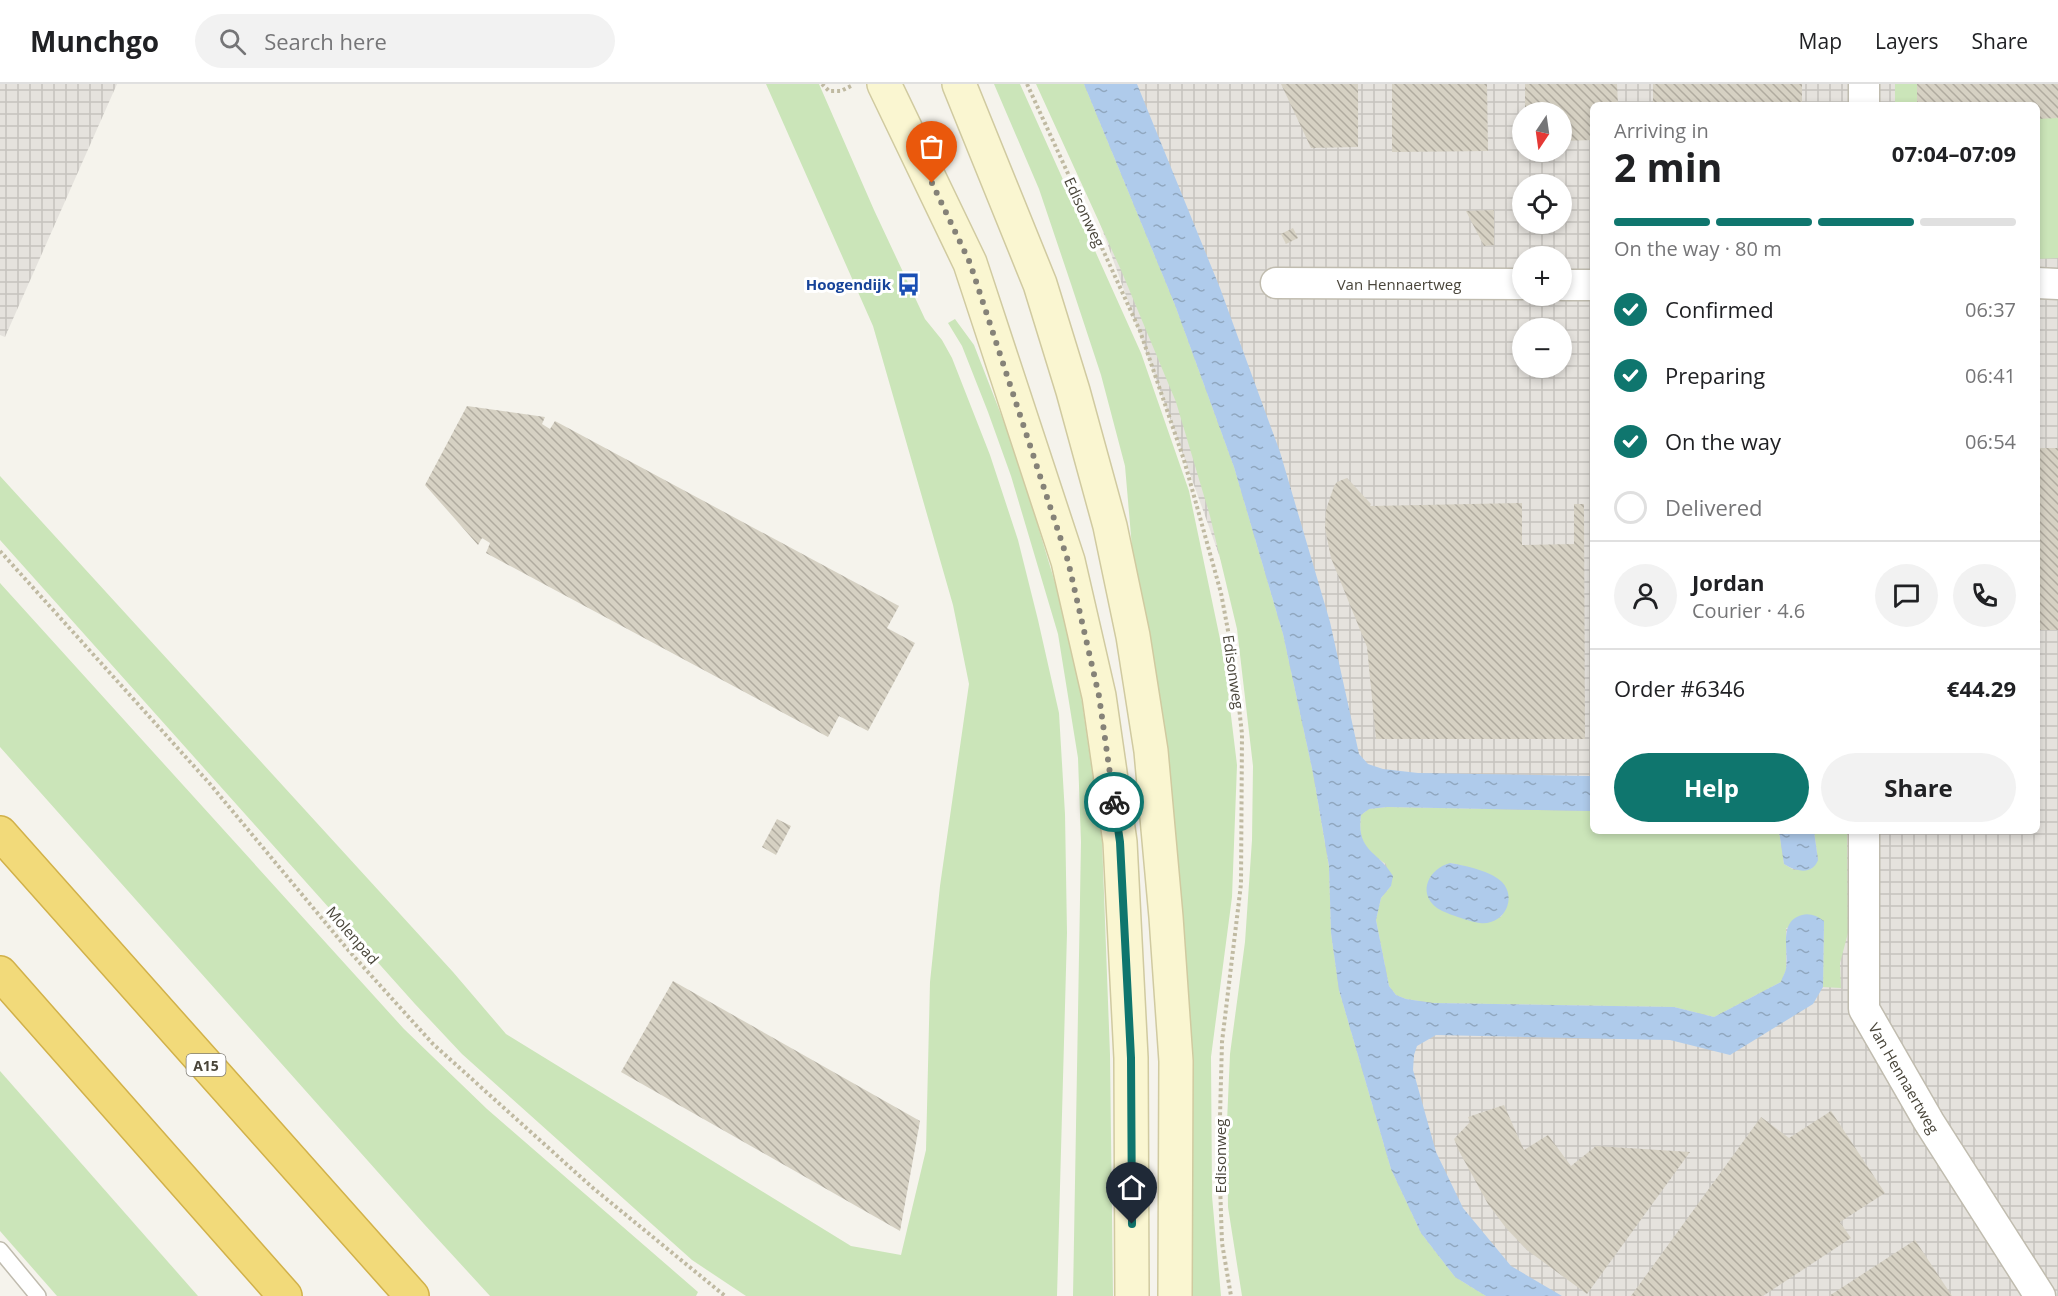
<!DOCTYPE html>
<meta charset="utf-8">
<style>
body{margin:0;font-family:"Open Sans",sans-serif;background:#f2f2f2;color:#202124;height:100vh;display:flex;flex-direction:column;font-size:22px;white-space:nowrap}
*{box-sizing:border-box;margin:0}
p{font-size:20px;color:#757577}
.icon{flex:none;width:33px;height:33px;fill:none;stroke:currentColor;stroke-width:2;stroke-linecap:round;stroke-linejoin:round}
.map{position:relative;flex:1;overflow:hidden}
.side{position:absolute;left:1590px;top:18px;width:450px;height:732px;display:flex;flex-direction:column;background:#fff;border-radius:9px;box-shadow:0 3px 9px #0003}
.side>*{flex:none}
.needle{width:39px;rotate:193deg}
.controls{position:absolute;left:1512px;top:18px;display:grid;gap:12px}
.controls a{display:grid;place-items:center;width:60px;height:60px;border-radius:50%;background:#fff;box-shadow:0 3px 9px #0003;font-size:30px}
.pin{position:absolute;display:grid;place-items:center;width:51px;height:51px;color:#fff;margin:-62px -26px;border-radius:50% 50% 50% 0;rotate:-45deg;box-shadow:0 0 6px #0007}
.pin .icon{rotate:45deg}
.courier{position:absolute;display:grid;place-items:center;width:60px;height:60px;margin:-30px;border:4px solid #0f766e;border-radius:50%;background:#fff;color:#222;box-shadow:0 2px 8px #0007}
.headline em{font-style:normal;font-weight:700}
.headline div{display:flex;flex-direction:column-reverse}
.headline{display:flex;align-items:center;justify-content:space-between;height:102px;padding:0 24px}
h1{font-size:39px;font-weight:700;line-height:45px}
.bar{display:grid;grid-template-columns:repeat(4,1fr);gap:9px 6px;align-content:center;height:72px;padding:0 24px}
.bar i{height:8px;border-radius:4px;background:#e0e0e0}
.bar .on{background:#0f766e}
.bar p{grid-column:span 4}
.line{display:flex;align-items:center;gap:15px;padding:0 24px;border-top:2px solid #e0e0e0}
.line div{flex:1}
.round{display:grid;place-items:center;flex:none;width:63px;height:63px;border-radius:32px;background:#f2f2f2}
ol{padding:0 24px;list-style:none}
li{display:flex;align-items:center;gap:18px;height:66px}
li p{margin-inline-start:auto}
li .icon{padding:6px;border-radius:50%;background:#0f766e;color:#fff;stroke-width:4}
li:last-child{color:#757577}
li i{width:33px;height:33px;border:3px solid #e0e0e0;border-radius:50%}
.action{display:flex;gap:12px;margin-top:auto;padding:12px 24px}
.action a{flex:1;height:69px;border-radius:36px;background:#0f766e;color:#fff;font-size:24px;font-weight:700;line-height:69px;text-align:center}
.action a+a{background:#f2f2f2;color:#202124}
header{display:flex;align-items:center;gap:36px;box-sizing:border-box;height:84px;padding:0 30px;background:#fff;border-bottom:2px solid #e0e0e0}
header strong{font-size:28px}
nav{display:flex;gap:33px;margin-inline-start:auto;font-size:21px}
.search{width:420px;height:54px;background:#f2f2f2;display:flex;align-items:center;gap:15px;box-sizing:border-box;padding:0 21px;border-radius:33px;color:#757577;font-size:22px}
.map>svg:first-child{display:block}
</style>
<header>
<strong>Munchgo</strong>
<div class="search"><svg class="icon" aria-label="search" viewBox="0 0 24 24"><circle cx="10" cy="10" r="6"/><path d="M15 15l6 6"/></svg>Search here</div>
<nav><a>Map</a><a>Layers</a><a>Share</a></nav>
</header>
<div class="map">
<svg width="2058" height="1212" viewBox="0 0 2058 1212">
<defs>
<pattern id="industrial-grid" width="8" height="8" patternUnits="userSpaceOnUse" patternTransform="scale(1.5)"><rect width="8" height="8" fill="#e5e2dd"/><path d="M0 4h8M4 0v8" fill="none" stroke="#c6c3be"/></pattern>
<pattern id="water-ripples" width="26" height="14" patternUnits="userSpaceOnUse" patternTransform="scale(1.5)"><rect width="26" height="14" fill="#afcbeb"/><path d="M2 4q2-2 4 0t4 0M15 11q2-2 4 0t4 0" fill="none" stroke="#90a7bf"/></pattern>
<pattern id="building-back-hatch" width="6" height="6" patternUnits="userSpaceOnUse" patternTransform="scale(1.5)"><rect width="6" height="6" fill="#d6d1c3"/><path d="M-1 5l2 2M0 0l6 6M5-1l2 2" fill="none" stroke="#b0ab9f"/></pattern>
</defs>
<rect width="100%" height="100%" fill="#f5f3ec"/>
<!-- industrial -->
<g fill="url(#industrial-grid)" fill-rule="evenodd">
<polygon points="0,0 117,0 5,253 0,251"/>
<path d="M1050,0H2058V1212H1285L1260,585ZM1593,21H2037V747H1593ZM1522,28H1562V68H1522ZM1522,100H1562V140H1522ZM1522,172H1562V212H1522ZM1522,244H1562V284H1522Z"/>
</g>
<!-- grass -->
<g fill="#cbe5b9" fill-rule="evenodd">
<polygon points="766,0 819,0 874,126 925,235 942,256 952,274 990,371 1018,456 1038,536 1059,629 1065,730 1067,849 1057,1212 746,1212 692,1176 462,970 415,920 0,456 0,392 453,888 506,950 851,1162 901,1171 926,1066 930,898 940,802 969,600 953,521 873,242"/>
<polygon points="994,0 1020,0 1141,269 1189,407 1224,574 1237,681 1232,813 1211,973 1212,1112 1221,1212 1187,1212 1188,1033 1185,854 1171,710 1138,533 1125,382 1101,291 1071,200 1039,105"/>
<polygon points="1036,0 1084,0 1175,221 1234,383 1283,550 1313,689 1329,783 1331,849 1339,906 1391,1085 1421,1149 1455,1193 1486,1212 1242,1212 1228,1123 1227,1038 1230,970 1245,858 1252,756 1253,682 1237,545 1210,432 1176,318 1121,186"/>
<polygon points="1895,0 2058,0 2058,174 2037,175 2037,21 1895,21"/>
<polygon points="955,235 974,261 1016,369 1056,502 1080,604 1102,756 1110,971 1113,1212 1073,1212 1081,758 1078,674 1058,550 1011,392 988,328 962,262 948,239"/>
<polygon points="0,499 404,945 487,1025 698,1208 696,1212 490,1212 424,1140 0,663"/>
<path d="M1387,723L1593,727V747H1779L1784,780L1794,786L1811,785L1818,776L1814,747H1847L1848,849L1840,879L1841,904L1823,903L1824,837L1786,844V886L1781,898L1714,933L1674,923L1433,919L1406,915L1396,911L1389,902L1376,836L1381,814L1391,802L1386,780C1365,766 1358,757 1361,731L1369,725ZM1450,779C1477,784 1528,798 1500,834Z"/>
<polygon points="0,987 198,1212 57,1212 0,1147"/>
</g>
<!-- water -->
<g fill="url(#water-ripples)">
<path d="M1084,0H1137L1220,204L1280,368L1330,538L1359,670L1368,680L1383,685L1418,689L1593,692V727L1387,723L1369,725L1361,731C1356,768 1378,766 1393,792L1391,802L1381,814L1376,836L1389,902L1396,911L1406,915L1433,919L1674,923L1714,933L1781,898C1782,894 1785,889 1786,885C1789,867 1778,837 1802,831C1810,829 1817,832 1824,837L1823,903L1813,920L1730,971L1670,956L1436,951L1417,962L1414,971L1413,986L1436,1068L1463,1124L1511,1182L1562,1212H1486L1455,1193L1421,1149L1391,1085L1339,906L1331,849L1329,782L1313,689L1283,550L1234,383L1175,221Z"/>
<path d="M1779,747H1814L1818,776C1812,792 1795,787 1784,780Z"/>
<path d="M1450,779C1464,781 1493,788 1502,798C1518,815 1503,842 1480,839C1471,838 1444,829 1437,824C1416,808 1430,784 1450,779Z"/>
</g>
<!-- building -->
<g fill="url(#building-back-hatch)">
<polygon points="1281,0 1358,0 1358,63 1311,64"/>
<polygon points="1392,0 1487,0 1488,67 1392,68"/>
<polygon points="1525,0 1617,0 1618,21 1593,21 1593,56 1562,57 1562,28 1525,28"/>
<rect x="1653" y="0" width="149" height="21"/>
<polygon points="1917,0 2058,0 2058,34 2037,35 2037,21 1917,21"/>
<polygon points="1494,126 1494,161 1484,162 1466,127"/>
<polygon points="1293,144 1298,154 1286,160 1281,150"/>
<polygon points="467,322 545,333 542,340 550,345 555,337 899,522 887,544 915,559 868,647 839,632 828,653 486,469 490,459 482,454 478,461 425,401"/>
<rect x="2037" y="364" width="21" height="182"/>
<polygon points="1347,394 1371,420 1370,422 1522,419 1522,461 1574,460 1574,420 1584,420 1585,655 1376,655 1367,563 1331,474 1325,444 1326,426 1334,402 1337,398"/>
<polygon points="777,735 791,742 776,771 762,763"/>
<polygon points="673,897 920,1037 900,1147 621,988"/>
<polygon points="1504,1021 1524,1066 1548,1051 1571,1082 1596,1062 1690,1068 1587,1210 1527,1166 1506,1144 1488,1120 1459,1067 1454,1055 1470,1038 1468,1033"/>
<polygon points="1831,1027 1885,1109 1840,1138 1851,1154 1763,1212 1631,1212 1761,1033 1789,1054"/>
<polygon points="1915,1156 1952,1212 1829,1212"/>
</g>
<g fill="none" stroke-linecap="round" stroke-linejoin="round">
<defs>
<polyline id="lane" points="0,1166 38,1212"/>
<g id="street">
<polyline points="1864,0 1864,21"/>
<polyline points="1276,199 1522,200"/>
<polyline points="2037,199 2058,200"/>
<polyline points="1562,201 1593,201"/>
<polyline points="1864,747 1864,925 1929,1038 2040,1212"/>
</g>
<g id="secondary">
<polyline points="884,0 970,179 1068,477 1099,612 1120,758 1131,974 1132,1212"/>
<polyline points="959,0 1040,200 1073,307 1110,442 1133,552 1151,667 1166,833 1176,977 1175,1212"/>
</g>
<g id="highway">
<polyline points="0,749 412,1212"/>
<polyline points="0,889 285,1212"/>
</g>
</defs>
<!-- lane casing -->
<use href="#lane" stroke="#c0bcaf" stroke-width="18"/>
<!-- street casing -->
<use href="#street" stroke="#c0bcaf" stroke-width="33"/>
<!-- secondary casing -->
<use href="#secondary" stroke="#d0caa0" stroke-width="36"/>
<!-- highway casing -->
<use href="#highway" stroke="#d1b14a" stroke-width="36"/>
<!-- path -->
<g stroke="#c0baa2" stroke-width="4" stroke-dasharray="3 3" stroke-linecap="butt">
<polyline points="822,0 829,7 841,7 851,2"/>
<polyline points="1027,0 1140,247 1184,376 1221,509 1234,579 1242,650 1241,800 1222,958 1219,1070 1222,1159 1231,1212"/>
<polyline points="0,467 210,700 349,867 433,960 593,1104 725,1212"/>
</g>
<!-- lane -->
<use href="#lane" stroke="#fff" stroke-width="15"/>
<!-- street -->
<use href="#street" stroke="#fff" stroke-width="30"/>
<!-- secondary -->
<use href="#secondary" stroke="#faf6d1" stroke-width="33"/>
<!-- highway -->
<use href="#highway" stroke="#f2da7a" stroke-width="33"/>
</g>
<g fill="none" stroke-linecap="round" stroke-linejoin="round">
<!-- done -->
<polyline stroke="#858278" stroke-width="6" stroke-dasharray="0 10.8" points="932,99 970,179 1068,477 1099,612 1114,718"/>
<!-- route -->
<polyline stroke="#0f766e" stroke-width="8" points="1114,718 1120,758 1131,974 1132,1140"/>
</g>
<!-- icons -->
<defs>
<symbol id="bus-bare" viewBox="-9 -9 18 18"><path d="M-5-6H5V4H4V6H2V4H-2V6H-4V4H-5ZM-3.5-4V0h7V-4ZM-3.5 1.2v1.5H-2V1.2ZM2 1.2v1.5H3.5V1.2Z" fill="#1a4fb4" stroke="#fff" stroke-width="2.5" paint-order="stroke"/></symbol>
</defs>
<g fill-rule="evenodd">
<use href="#bus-bare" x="892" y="184" width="33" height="33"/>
</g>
<g text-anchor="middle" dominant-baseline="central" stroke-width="6" stroke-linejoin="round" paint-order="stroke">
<!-- shield labels -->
<rect fill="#fff" stroke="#807d75" stroke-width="1.5" x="186.5" y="970" width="39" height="22" rx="4.5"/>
<g font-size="14" font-weight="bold" fill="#49453a">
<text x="206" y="981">A15</text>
</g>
<!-- street labels -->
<g font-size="15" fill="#49453a" stroke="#fff">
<text transform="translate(1085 128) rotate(65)">Edisonweg</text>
<text x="1399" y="200">Van Hennaertweg</text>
<text transform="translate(1234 588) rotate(82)">Edisonweg</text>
<text transform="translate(353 851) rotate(49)">Molenpad</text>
<text transform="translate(1904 994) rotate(60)">Van Hennaertweg</text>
<text transform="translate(1220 1072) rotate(-90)">Edisonweg</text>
</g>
<!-- transit labels -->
<g font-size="15" font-weight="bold" fill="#164399" stroke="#fff" text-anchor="end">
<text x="891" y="200">Hoogendijk</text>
</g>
</g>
</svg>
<div class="controls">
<a><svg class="needle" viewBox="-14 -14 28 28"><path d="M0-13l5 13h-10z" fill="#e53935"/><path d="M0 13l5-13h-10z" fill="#757577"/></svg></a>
<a><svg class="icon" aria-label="locate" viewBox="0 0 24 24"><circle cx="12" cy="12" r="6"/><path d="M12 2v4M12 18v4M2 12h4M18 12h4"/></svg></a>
<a>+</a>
<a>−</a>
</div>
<div class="pin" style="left:932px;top:99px;background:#ea580c"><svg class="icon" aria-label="bag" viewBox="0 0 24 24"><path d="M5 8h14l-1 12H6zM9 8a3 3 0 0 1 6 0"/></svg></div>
<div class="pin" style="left:1132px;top:1140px;background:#1f2937"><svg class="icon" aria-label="home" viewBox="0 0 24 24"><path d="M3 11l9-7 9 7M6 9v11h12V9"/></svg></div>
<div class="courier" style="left:1114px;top:718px"><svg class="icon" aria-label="bike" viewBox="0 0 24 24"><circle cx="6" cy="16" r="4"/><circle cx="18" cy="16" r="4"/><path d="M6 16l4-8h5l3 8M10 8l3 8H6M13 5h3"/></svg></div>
<section class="side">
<div class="headline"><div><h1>2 min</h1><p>Arriving in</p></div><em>07:04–07:09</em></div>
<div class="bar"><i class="on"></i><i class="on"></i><i class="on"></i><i></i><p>On the way · 80 m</p></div>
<ol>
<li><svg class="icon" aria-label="check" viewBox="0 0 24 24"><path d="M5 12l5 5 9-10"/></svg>Confirmed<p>06:37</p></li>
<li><svg class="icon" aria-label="check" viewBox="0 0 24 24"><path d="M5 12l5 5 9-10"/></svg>Preparing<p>06:41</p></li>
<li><svg class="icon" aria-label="check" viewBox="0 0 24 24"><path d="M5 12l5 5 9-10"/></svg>On the way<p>06:54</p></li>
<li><i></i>Delivered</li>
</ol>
<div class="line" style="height:108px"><a class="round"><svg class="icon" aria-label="person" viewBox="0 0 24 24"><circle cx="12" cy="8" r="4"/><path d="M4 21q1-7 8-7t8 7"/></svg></a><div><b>Jordan</b><p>Courier · 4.6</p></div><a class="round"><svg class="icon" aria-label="chat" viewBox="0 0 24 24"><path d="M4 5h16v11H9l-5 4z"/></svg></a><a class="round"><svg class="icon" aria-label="phone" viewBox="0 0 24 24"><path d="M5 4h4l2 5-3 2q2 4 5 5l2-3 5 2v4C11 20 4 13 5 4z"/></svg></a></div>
<div class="line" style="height:78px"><div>Order #6346</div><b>€44.29</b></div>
<div class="action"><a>Help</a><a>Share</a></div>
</section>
</div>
